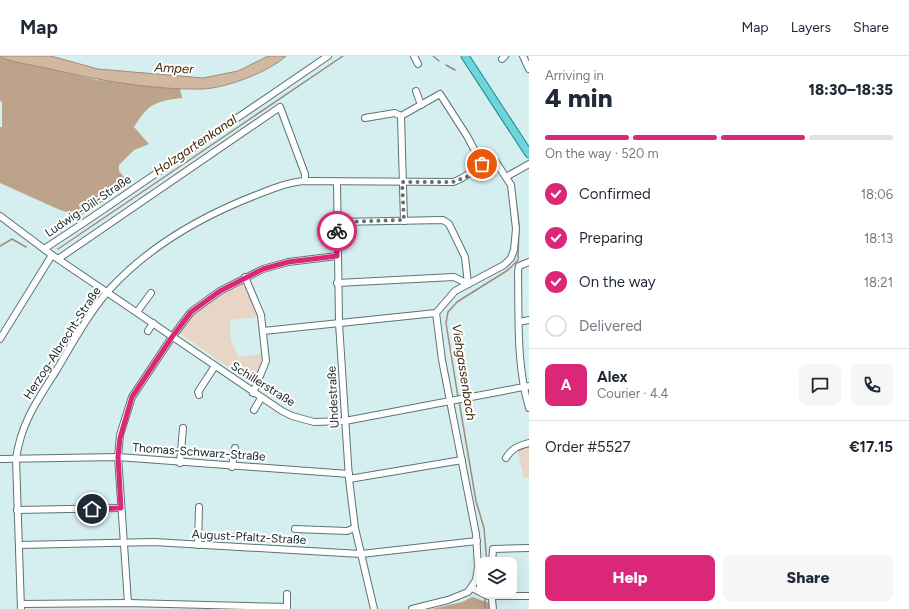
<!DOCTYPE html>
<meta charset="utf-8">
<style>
body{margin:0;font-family:Figtree,sans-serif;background:#f6f6f7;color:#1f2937;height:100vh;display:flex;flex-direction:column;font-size:15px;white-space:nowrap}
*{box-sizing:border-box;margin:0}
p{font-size:13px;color:#747a83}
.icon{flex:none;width:22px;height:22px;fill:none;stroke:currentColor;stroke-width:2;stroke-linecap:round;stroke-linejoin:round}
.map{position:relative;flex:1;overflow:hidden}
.side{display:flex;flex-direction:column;background:#fff;width:380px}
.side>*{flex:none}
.tools{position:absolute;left:477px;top:501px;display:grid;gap:8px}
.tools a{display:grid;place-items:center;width:40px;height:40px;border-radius:8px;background:#fff;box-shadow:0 4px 16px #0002;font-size:20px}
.pin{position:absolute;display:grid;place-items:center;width:34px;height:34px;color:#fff;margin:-17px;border:2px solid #fff;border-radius:50%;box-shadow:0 1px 4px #0007}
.courier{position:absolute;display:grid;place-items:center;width:40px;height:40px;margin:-20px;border:3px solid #db2777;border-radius:50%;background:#fff;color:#222;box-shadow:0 1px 5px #0007}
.overview em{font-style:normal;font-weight:800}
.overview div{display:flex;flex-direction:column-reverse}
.overview{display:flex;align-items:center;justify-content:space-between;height:68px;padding:0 16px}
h1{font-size:26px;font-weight:800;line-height:30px}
.bar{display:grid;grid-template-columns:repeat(4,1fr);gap:6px 4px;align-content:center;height:48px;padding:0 16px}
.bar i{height:5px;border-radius:3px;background:#e0e1e3}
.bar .on{background:#db2777}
.bar p{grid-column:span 4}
.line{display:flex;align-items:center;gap:10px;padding:0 16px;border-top:1px solid #e0e1e3}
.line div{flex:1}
.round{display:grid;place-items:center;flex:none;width:42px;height:42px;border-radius:8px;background:#f6f6f7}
ol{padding:0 16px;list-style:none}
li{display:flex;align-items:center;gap:12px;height:44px}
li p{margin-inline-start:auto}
li .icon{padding:4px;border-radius:50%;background:#db2777;color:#fff;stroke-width:4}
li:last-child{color:#747a83}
li i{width:22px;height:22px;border:2px solid #e0e1e3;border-radius:50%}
.button{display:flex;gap:8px;margin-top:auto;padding:8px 16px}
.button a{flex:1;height:46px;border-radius:8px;background:#db2777;color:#fff;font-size:16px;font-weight:800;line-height:46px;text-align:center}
.button a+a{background:#f6f6f7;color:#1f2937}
header{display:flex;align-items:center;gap:24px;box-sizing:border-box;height:56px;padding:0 20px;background:#fff;border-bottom:1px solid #e0e1e3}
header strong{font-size:19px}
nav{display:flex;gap:22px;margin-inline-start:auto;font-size:14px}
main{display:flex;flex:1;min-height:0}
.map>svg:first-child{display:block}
</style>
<header>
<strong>Map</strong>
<nav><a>Map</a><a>Layers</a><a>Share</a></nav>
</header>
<main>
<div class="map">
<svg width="529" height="553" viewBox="0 0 529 553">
<rect width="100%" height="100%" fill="#d5eff0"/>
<!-- green -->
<g fill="#e7d6c6">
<polygon points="242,225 245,226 259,261 230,264 231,284 238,301 263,298 263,308 254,327 252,328 181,278 179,275 192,259"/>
<polygon points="529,390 529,421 524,423 517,393"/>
</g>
<!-- forest -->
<g fill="#bca38a">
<path d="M0,1L97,24L180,32L182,42C156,45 148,48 134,71L149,88L134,94L119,109V115L130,128L80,160L60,154L0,127V71H2V46L0,45Z"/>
<polygon points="472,541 489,547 490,553 431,553 462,546"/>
</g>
<!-- water -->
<path fill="#d2b89f" stroke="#9d8d7c" d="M0,0H51L98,13L203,22L238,15L268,0H286C269,16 226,32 203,33C150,34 97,24 46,12C36,10 5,5 0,0Z"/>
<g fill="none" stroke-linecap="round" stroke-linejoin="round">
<!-- stream -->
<g stroke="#9d8d7c" stroke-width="1.5">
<polyline points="433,0 439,5"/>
<polyline points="446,9 455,14"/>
<polyline points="0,190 12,183 26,191"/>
<polyline points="58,193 343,0"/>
<polyline points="458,341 446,267 448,256 457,246 508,214 518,204 519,168 516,146"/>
<polyline points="459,345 476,445 484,472 487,508"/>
<polyline points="485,541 485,553"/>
</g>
<defs>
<g id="minor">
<polyline points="414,0 418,8"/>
<polyline points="523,0 529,13"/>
<polyline points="502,3 505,0"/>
<polyline points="416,35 421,49"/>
<polyline points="365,62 395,57 401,60"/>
<polyline points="506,121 529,108"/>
<polyline points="337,126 339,267 349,423 355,472 374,553"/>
<polyline points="0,160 52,199 282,355 292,360 314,366 345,365 529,330"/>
<polyline points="404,165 401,60 440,38 467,80 482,108"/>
<polyline points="337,166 443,164 449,168 465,201 468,228"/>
<polyline points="44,193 91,162 328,0"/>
<polyline points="58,203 280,51 305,118 305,125"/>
<path d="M529,206L519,210L518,215C519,260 516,308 529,352"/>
<polyline points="245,221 261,259 266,305 253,337"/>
<polyline points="337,227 454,221 468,228"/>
<polyline points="137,256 151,237"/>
<polyline points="519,266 529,264"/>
<polyline points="148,275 153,267"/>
<polyline points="263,275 436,257"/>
<polyline points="0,283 52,199"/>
<polyline points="199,339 198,336 215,310"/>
<polyline points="254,354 261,342"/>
<path d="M506,402C512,392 518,390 529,387"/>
<polyline points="0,403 118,401 349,418"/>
<polyline points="180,407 183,372"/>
<polyline points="232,411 235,392"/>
<polyline points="349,423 462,404"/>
<polyline points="17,454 121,452"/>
<polyline points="295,473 347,475 355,472"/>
<polyline points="19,489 154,486 361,498 477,485"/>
<polyline points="198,489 199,451"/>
<polyline points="492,508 493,493 529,492"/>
<polyline points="472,532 488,540 529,540"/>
<polyline points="491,534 493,553"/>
<polyline points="128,547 118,401 120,379 132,341 172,281 191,256 220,235 263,213 288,206 337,200"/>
<polyline points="21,548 128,547 287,551 287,553"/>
<polyline points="287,551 287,538"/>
<path d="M21,553L16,403C21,367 37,345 56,315C72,288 88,258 109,234C149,190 204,159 259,138C274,132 289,126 305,125L453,126C469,122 482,104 493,103L496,106L511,129L516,173L514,194L511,202L504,209L455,235L436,257L442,304L476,478L478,511L476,524L468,536L448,544L412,553"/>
</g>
<polyline id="major" points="465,0 529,98"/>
</defs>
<!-- minor casing -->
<use href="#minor" stroke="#5d7375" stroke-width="8"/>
<!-- major casing -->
<use href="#major" stroke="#16878e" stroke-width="9"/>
<!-- minor -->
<use href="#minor" stroke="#fff" stroke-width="6"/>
<!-- major -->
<use href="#major" stroke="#70d5db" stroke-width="7"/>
</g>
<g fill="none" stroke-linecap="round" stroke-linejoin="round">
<!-- done -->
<polyline stroke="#606f70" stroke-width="4" stroke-dasharray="0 7.2" points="337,175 337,166 404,164 402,126 453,126 469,120 482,108"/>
<!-- route -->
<polyline stroke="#db2777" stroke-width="5" points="92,453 121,452 118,401 120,382 132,341 172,281 191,256 220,235 263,213 288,206 337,200 337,175"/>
</g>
<g text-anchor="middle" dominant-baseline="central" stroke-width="4" stroke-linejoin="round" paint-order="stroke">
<!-- street labels -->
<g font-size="12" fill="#212a2b" stroke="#fff">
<text transform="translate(88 150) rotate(-34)">Ludwig-Dill-Straße</text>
<text transform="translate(62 287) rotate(-57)">Herzog-Albrecht-Straße</text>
<text transform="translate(263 328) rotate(32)">Schillerstraße</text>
<text transform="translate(333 341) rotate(-93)">Uhdestraße</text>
<text transform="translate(199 396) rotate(4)">Thomas-Schwarz-Straße</text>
<text transform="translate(249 481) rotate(3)">August-Pfaltz-Straße</text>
</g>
<!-- water labels -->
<g font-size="13" font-style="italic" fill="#402605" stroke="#fff">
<text transform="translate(174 12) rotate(3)">Amper</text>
<text transform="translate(195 89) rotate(-34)">Holzgartenkanal</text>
<text transform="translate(464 316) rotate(81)">Viehgassenbach</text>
</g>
</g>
</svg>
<div class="tools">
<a><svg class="icon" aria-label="layers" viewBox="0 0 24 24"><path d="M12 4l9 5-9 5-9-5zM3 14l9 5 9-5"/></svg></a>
</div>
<div class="pin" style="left:482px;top:108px;background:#ea580c"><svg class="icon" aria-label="bag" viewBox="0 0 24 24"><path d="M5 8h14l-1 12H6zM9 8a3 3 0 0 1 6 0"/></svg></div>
<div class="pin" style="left:92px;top:453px;background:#1f2937"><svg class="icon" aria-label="home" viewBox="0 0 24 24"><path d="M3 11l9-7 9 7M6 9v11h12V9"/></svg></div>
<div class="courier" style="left:337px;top:175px"><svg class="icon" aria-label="bike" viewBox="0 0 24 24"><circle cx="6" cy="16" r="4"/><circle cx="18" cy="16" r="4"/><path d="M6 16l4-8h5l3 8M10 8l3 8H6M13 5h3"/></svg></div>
</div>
<section class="side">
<div class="overview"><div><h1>4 min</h1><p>Arriving in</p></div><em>18:30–18:35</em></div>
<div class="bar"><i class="on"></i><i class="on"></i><i class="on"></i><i></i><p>On the way · 520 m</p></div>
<ol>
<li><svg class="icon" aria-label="check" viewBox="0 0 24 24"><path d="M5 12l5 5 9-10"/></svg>Confirmed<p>18:06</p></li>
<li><svg class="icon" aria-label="check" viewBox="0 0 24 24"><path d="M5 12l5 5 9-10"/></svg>Preparing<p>18:13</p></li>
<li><svg class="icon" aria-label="check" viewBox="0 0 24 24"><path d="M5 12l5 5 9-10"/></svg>On the way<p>18:21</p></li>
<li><i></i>Delivered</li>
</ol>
<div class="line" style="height:72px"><b class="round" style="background:#db2777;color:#fff">A</b><div><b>Alex</b><p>Courier · 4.4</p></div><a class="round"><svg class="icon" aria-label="chat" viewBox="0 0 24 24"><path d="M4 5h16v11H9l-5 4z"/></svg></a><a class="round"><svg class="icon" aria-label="phone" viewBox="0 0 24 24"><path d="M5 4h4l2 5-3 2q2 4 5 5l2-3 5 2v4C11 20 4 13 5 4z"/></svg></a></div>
<div class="line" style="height:52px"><div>Order #5527</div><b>€17.15</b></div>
<div class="button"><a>Help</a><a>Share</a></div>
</section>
</main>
